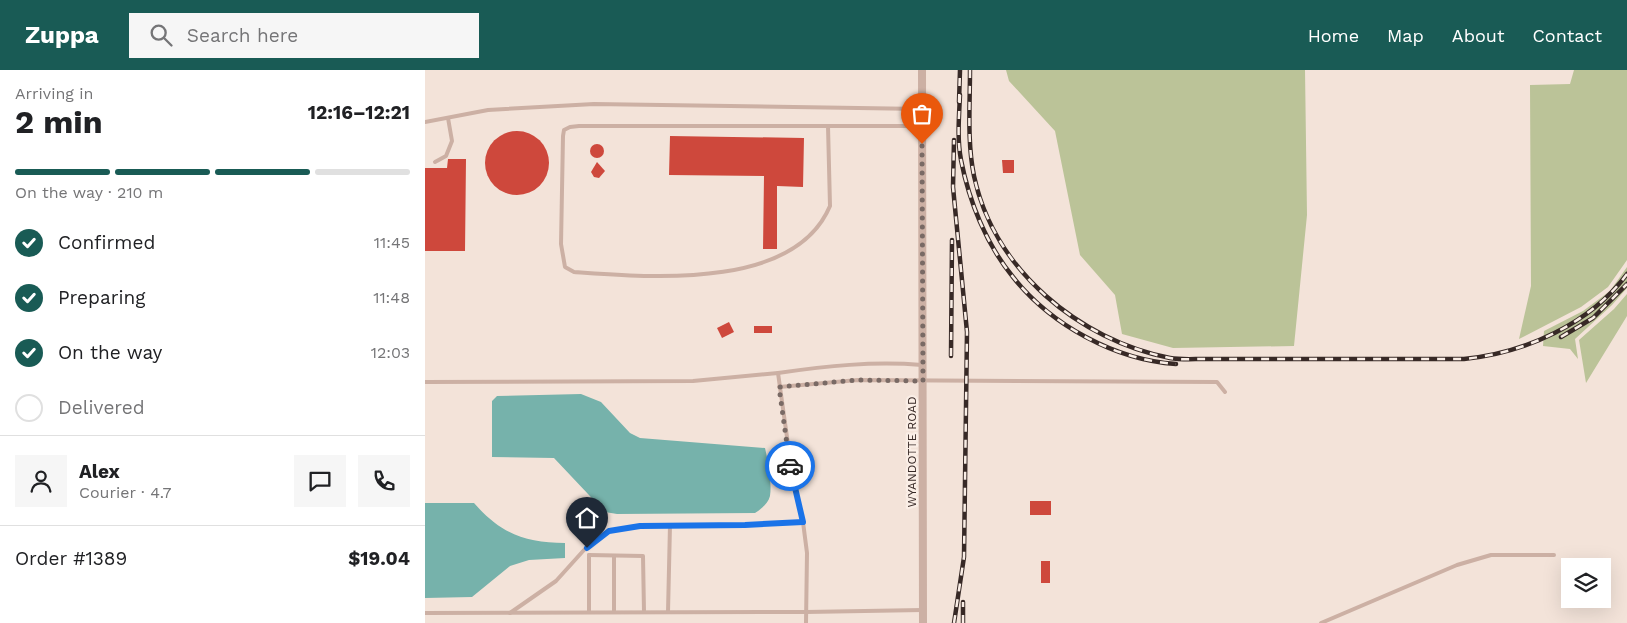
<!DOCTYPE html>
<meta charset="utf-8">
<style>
body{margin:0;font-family:"Work Sans",sans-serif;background:#f6f6f6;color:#202124;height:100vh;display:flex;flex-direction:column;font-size:19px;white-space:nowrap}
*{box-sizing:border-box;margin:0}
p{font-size:16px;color:#757577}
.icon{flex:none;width:28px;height:28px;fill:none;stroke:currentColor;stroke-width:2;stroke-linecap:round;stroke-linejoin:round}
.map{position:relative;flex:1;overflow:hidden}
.panel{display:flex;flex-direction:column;background:#fff;width:425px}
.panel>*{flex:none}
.buttons{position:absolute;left:1136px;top:488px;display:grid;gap:10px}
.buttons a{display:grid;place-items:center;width:50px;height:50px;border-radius:0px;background:#fff;box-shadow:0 5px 20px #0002;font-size:25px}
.pin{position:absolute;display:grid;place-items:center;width:42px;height:42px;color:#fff;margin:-51px -21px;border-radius:50% 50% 50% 0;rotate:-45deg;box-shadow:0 0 5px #0007}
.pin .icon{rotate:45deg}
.courier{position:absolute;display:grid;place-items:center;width:50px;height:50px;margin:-25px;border:4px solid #1a73e8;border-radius:50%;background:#fff;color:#222;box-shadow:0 1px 6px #0007}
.headline em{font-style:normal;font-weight:700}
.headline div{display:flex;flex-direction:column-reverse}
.headline{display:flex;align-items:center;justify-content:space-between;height:85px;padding:0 15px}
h1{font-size:32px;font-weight:700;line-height:38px}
.bar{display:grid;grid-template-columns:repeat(4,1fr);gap:8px 5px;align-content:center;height:60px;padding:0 15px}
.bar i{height:6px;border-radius:4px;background:#e0e0e0}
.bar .selected{background:#195b55}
.bar p{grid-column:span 4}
.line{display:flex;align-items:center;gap:12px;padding:0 15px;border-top:1px solid #e0e0e0}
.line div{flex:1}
.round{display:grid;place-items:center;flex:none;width:52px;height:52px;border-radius:0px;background:#f6f6f6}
ol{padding:0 15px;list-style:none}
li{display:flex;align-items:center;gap:15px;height:55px}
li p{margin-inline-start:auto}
li .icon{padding:5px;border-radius:50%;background:#195b55;color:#fff;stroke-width:4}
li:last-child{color:#757577}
li i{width:28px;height:28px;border:2px solid #e0e0e0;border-radius:50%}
header{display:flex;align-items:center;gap:30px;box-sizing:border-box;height:70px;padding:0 25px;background:#195b55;color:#fff}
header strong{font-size:24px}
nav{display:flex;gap:28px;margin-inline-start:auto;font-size:18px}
.search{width:350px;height:45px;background:#f6f6f6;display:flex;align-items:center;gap:12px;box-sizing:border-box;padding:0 18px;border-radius:0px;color:#757577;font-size:19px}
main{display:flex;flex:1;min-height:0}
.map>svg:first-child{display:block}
</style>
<header>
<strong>Zuppa</strong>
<div class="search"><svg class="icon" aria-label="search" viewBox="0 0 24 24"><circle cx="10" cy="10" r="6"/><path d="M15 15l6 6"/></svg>Search here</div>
<nav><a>Home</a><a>Map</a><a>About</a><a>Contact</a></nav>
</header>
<main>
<section class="panel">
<div class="headline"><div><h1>2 min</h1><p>Arriving in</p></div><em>12:16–12:21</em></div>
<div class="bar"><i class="selected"></i><i class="selected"></i><i class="selected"></i><i></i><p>On the way · 210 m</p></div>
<ol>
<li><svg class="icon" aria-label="check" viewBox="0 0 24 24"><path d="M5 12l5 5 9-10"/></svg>Confirmed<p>11:45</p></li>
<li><svg class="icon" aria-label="check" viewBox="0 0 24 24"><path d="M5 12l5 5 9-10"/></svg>Preparing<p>11:48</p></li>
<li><svg class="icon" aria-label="check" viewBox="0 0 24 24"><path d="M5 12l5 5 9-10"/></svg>On the way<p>12:03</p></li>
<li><i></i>Delivered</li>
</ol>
<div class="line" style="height:90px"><a class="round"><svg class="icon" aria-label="person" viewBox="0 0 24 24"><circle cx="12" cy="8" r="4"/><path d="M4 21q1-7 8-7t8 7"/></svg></a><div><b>Alex</b><p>Courier · 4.7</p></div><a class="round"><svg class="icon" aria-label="chat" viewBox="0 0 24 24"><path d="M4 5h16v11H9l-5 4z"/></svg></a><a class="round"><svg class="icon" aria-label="phone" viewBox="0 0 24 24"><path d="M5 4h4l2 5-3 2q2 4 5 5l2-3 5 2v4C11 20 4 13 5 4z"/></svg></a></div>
<div class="line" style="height:65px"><div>Order #1389</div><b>$19.04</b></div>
</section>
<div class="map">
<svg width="1202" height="553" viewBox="0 0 1202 553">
<rect width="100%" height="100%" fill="#f3e3d9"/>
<!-- green -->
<g fill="#bbc398">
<polygon points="581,0 880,0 882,145 869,276 748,278 697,264 690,225 655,185 630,61 584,11"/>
<polygon points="1149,0 1202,0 1202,190 1183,217 1156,237 1094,269 1106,216 1105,15 1145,14"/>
<polygon points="1202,197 1202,218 1187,235 1150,269 1153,289 1145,279 1118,276 1119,261 1158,241 1185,221"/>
<polygon points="1202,224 1202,246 1161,313 1154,270 1189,239"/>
</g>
<!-- water -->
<g fill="#76b2ab">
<path d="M156,324L176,332L205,363L215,368L340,378C343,391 347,412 345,426C343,434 336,439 330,443L192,444L180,442L129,388L67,387V331L72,326Z"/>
<path d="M0,433H49C76,464 101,473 140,473V488L104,490L85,496L47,527L0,528Z"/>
</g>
<!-- building -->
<g fill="#ce483c">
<circle cx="92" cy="93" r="32"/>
<polygon points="245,66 379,68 378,117 352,116 352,179 338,179 339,106 244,105"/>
<circle cx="172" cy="81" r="7"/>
<polygon points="23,89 41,89 40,181 0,181 0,98 22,98"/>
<polygon points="577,90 589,90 589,103 578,103"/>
<polygon points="172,92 180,101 174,108 169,107 166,102"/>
<polygon points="304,252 309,262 297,268 292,258"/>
<rect x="329" y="256" width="18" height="7"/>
<rect x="605" y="431" width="21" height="14"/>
<rect x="616" y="491" width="9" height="22"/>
</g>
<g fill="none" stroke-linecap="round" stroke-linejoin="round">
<!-- service -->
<g stroke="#ccb0a4" stroke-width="4">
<polyline points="0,52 63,40 169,34 497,39"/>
<path d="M403,56L405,136C369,221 224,207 149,202L140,197L136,174L138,66L139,60L145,57L154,56H497"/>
<polyline points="10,92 21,86 27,71 23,48"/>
<path d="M353,303C401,296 448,291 497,295"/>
<polyline points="0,312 268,311 353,303 368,410 378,452 382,483 381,553"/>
<polyline points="354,317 433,310 792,312 800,322"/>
<polyline points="164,485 218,486 219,542"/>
<polyline points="164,485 164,542"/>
<polyline points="189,486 189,542"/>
<polyline points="243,542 245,455"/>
<polyline points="0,543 381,542 498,540"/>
<polyline points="85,543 131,511 159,480 184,461 215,456 320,455 378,452"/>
<polyline points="896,553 1032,495 1066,485 1129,485"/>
</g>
<!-- minor -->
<polyline stroke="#ccb0a4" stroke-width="8" points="497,0 498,553"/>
<defs>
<g id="rail">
<path d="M545,0C545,35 542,72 549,106C569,200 654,270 745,288C756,290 768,289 779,289H1039C1100,283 1165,254 1202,204"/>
<path d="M535,25C534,47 532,69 536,90C544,131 561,174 588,207C626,255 690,290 751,294"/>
<polyline points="534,32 535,0"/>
<polyline points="1136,267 1168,248 1202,214"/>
<polyline points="526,286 527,170"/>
<polyline points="529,553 539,487 542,262 528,117 529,70"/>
<polyline points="538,553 538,532"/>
</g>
</defs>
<!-- rail casing -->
<use href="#rail" stroke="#372926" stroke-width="4.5"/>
<!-- rail -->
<use href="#rail" stroke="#faeee6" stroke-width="2.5" stroke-dasharray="8" stroke-linecap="butt"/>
</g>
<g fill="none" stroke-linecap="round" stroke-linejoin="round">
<!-- done -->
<polyline stroke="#796a65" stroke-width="5" stroke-dasharray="0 9" points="365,396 354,317 433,310 498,311 497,74"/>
<!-- route -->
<polyline stroke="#1a73e8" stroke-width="6" points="162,478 184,461 215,456 320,455 378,452 365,396"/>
</g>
<g text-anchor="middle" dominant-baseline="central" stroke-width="4.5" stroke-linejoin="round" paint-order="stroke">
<!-- street labels -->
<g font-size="12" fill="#372926" stroke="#faeee6">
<text transform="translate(487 382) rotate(-90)">WYANDOTTE ROAD</text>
</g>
</g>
</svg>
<div class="buttons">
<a><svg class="icon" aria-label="layers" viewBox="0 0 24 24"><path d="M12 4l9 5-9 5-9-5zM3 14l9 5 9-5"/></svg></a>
</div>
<div class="pin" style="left:497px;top:74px;background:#ea580c"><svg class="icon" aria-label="bag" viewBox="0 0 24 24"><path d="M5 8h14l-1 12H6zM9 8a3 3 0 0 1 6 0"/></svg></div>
<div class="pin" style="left:162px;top:478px;background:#1f2937"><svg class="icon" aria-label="home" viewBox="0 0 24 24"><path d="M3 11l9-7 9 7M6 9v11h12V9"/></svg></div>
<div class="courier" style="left:365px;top:396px"><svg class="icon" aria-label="car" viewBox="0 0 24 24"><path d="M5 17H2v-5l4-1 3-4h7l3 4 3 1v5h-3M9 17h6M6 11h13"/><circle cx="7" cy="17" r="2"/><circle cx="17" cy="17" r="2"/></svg></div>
</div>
</main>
